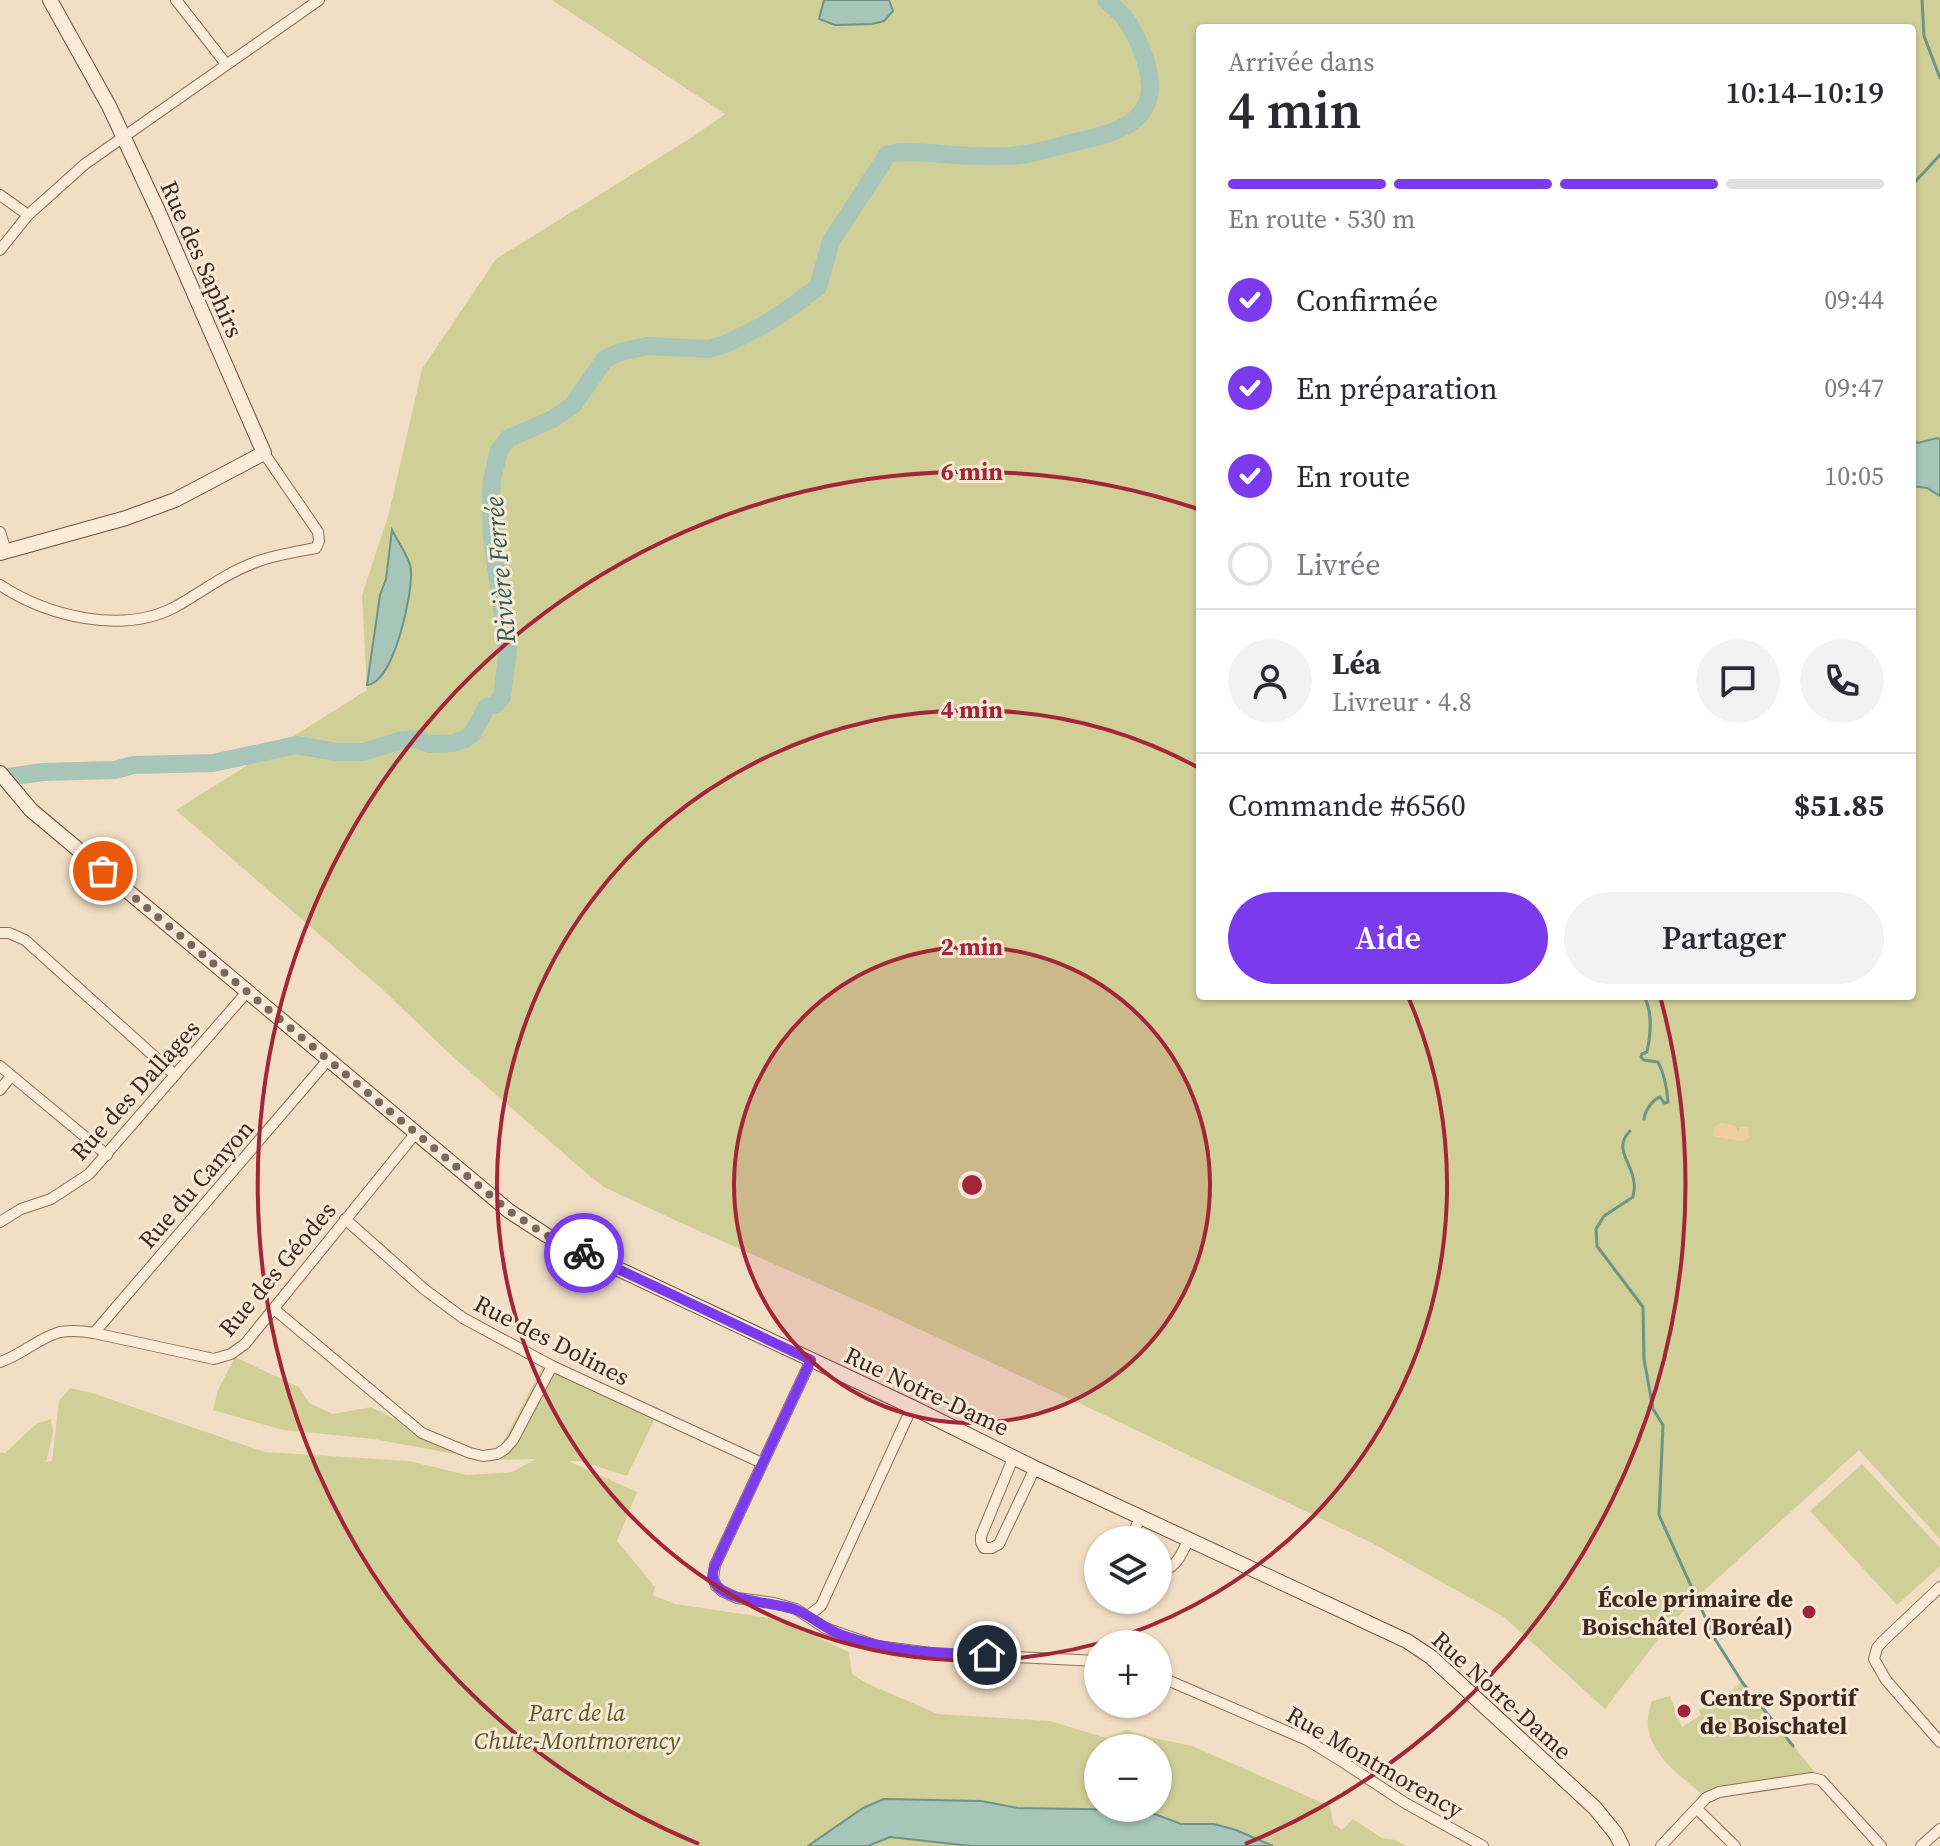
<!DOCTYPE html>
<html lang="fr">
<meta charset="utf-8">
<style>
body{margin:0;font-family:"Source Serif 4",serif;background:#f2f2f3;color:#2b2b33;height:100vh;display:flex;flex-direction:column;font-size:30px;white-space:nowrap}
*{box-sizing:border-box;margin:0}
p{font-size:26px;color:#7c7c81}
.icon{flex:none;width:44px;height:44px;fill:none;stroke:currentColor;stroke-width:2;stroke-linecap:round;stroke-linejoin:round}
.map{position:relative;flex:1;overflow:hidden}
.panel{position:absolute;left:1196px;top:24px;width:720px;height:976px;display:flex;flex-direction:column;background:#fff;border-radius:8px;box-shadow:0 2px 6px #0004}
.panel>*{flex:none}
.tools{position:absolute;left:1084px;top:1526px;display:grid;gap:16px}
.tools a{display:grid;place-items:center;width:88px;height:88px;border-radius:50%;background:#fff;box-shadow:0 2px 6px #0004;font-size:40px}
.pin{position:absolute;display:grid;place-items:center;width:68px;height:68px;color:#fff;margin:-34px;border:4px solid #fff;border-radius:50%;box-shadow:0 2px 8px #0007}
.courier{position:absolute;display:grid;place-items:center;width:80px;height:80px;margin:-40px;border:6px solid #7c3aed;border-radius:50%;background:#fff;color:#222;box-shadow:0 2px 10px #0007}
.summary em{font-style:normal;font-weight:600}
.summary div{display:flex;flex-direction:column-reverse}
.summary{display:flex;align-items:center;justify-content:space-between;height:136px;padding:0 32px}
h1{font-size:52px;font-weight:600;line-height:60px}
.bar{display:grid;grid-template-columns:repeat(4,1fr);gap:12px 8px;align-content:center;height:96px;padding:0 32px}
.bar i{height:10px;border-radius:6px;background:#e1e1e2}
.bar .on{background:#7c3aed}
.bar p{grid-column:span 4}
.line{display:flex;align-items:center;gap:20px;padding:0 32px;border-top:2px solid #e1e1e2}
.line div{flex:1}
.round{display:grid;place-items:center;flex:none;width:84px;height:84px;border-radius:42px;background:#f2f2f3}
ol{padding:0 32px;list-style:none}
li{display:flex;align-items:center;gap:24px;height:88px}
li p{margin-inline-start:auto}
li .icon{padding:8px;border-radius:50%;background:#7c3aed;color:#fff;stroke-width:4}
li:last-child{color:#7c7c81}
li i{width:44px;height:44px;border:4px solid #e1e1e2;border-radius:50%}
.action{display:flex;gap:16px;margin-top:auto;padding:16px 32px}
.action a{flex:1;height:92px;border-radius:48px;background:#7c3aed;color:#fff;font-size:32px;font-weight:600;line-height:92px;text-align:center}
.action a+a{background:#f2f2f3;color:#2b2b33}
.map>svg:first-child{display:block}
</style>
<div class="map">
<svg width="1940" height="1846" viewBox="0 0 1940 1846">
<rect width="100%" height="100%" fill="#f2dec5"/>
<!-- green -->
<g fill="#d1cf98" fill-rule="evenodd">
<path d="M552,0H1940V1539L1859,1450L1697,1597L1665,1630L1605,1709L1504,1617L1372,1543L1115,1420L876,1309L681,1223L604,1187L585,1172L453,1057L382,989L176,810L367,690L362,595L389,513L422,369L496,259L694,136L725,114ZM1200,28H1912V996H1200Z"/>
<polygon points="235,1357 299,1387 309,1403 333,1414 371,1407 476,1458 374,1439 283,1430 213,1410 218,1390"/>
<path d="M547,1358L659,1410L627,1476L580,1461H568L637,1492L617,1541L655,1587L653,1595L675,1604L790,1621L808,1633L849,1652L852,1674L866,1683L938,1714L1050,1721L1106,1738L1127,1730L1149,1737L1192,1746L1330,1806L1333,1823L1342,1830L1353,1819L1382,1838L1395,1840L1406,1846H1219L1150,1824L817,1840L808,1846H0V1452L5,1453L36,1424L51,1419L53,1432L47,1460L44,1462L52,1461L59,1401L70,1388L92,1393L265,1452L409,1461L467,1475L512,1472L536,1459L494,1460ZM1098,1748H1158V1808H1098Z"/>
<polygon points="1862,1464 1940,1548 1940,1566 1897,1605 1810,1511"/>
<path d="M1742,1682L1821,1780L1805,1772L1812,1778L1706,1798C1677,1772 1634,1746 1652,1701L1670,1696L1682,1727L1701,1715L1699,1710L1731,1691Z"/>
<polygon points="890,1837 971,1846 868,1846"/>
</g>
<!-- sand -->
<polygon fill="#efcfa1" points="1720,1123 1735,1125 1738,1133 1740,1127 1748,1127 1749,1138 1742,1141 1715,1137 1713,1135 1714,1128"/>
<!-- water -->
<g fill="#a7c5b8" stroke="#6d9485" stroke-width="2">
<polygon points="824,0 889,0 893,11 884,21 872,24 835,25 819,19"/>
<polygon points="1937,438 1940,439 1940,496 1927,488 1912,486 1912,439 1918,443"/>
<path d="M392,530C398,542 409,556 411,569C413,593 394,683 367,685L380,595L386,579Z"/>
<polygon points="884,1799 981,1801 1018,1808 1144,1810 1181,1824 1214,1824 1236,1830 1273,1846 971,1846 890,1837 868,1846 808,1846 863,1808"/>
</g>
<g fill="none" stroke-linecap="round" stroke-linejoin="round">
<!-- stream -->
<g stroke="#6d9485" stroke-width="3">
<polyline points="1922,0 1924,36 1940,78"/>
<polyline points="1912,185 1940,155"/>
<path d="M1644,1119C1645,1111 1652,1100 1660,1097L1664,1103L1668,1102C1667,1089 1664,1073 1658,1062L1644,1060L1641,1057L1642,1054L1647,1052C1651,1033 1653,1013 1644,996"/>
<path d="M1630,1131C1612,1149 1633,1163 1634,1183C1635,1187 1634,1192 1633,1197L1604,1216L1596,1229L1597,1246L1643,1307L1644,1359L1653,1409L1663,1425L1659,1515L1715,1639L1742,1682L1793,1746"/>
</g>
<!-- river -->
<path stroke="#a7c5b8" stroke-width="18" d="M0,778L43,772L115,770L133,765L213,763L296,745L338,752H363L402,740L416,739L430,744L453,743L465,739L472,734L487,707L496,704L502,697L508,649L492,539L491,500L492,480L499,450L509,438L553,419L573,405L605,359L620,352L647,346L709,349L728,343L762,326L791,307L818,287L831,241L888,154C906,150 923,153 942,154C965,156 987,157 1009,156C1028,155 1045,150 1063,145C1097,136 1151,131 1150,85C1149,63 1137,34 1124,17C1119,11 1112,6 1106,0"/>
<defs>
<g id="street">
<polyline points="176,0 226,64"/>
<polyline points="0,195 28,215"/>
<polyline points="0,250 28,215 85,164 319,0"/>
<polyline points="0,532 6,551"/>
<path d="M0,585C47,616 122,635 175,607C202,592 226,573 256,562C275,555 295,552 316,548L319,541L318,532L264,453"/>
<polyline points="0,933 9,933 25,940 175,1075"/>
<polyline points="0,1066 107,1155"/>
<polyline points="0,1090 11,1076"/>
<polyline points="345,1219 424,1289 463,1318 552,1366 762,1463"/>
<polyline points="0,1222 21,1209 51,1199 89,1174 247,992"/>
<polyline points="274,1309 422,1433 470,1453 483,1456 497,1454 505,1449 513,1440 552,1366"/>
<polyline points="94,1333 328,1060"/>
<polyline points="811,1360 715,1565 713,1578 716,1586 722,1591 737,1598 774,1603 796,1609 825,1628 877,1646 931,1653 1098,1661"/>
<path d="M0,1362C22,1355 38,1338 60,1332C72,1330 83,1331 94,1333L214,1359L231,1354L245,1344L415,1134"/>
<polyline points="1014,1456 981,1536 981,1542 984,1548 992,1548 999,1544 1035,1468"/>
<polyline points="1130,1540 1141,1516"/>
<path d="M1158,1572C1177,1569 1181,1554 1189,1539"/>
<polyline points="1940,1587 1882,1642 1877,1648 1874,1659 1886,1680 1940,1742"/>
<polyline points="808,1616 821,1606 912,1407"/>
<polyline points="1158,1676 1307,1740 1343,1762 1405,1803 1483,1846"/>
<polyline points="1697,1809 1735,1846"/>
<polyline points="1661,1846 1706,1798 1719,1792 1812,1778 1821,1780 1881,1846"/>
<polyline points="1921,1846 1940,1829"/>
</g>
<g id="secondary">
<polyline points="0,553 126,518 175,500 264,453 159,213 109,106 50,0"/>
<polyline points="0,773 31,810 509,1211 546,1235 912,1407 1035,1468 1407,1641 1431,1657 1595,1808 1616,1834 1622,1846"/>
</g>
</defs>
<!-- street casing -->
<use href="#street" stroke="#8e6e59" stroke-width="12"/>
<!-- secondary casing -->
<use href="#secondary" stroke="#704f3c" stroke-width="16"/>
<!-- street -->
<use href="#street" stroke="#fbecda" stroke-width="10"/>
<!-- secondary -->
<use href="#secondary" stroke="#fbecda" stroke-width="14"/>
</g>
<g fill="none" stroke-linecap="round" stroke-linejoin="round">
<!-- done -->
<polyline stroke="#7c6858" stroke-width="8" stroke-dasharray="0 14.4" points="103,871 509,1211 546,1235 584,1253"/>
<!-- route -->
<path stroke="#7c3aed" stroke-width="10" d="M584,1253L811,1360L715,1565C714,1569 712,1573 713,1577C715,1602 775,1602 794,1609C811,1615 824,1629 842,1635C890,1652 937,1653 987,1655"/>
</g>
<!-- distance rings -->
<circle cx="972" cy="1185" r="238" fill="#a22538" fill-opacity=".12"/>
<g fill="none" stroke="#a22538" stroke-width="4">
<circle cx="972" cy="1185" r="238"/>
<path d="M1409 999A475 475 0 1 1 1199 768"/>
<path d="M699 1844A713 713 0 0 1 1198 509M1661 1000A713 713 0 0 1 1245 1844"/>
</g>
<!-- markers -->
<g fill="#a22538" stroke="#f8e9d6" stroke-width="3">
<circle cx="1809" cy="1612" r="8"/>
<circle cx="1684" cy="1711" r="8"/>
</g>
<g text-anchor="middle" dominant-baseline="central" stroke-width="6" stroke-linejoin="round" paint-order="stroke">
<!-- street labels -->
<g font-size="24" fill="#3d291e" stroke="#f8e9d6">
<text transform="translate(202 259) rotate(66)">Rue des Saphirs</text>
<text transform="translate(135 1090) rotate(-48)">Rue des Dallages</text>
<text transform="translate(196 1184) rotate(-49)">Rue du Canyon</text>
<text transform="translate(277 1269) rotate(-50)">Rue des Géodes</text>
<text transform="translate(552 1340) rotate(27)">Rue des Dolines</text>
<text transform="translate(927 1391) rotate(25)">Rue Notre-Dame</text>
<text transform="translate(1502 1695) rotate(42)">Rue Notre-Dame</text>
<text transform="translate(1375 1762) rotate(30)">Rue Montmorency</text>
</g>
<!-- poi labels -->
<g font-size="24" font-weight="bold" fill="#3d291e" stroke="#f8e9d6" text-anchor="end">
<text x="1793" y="1598">École primaire de<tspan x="1793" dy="28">Boischâtel (Boréal)</tspan></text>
<text x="1700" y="1697" text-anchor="start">Centre Sportif<tspan x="1700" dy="28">de Boischatel</tspan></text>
</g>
<!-- park labels -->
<g font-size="24" font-style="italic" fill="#555b23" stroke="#f8e9d6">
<text x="577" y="1712">Parc de la<tspan x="577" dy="28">Chute-Montmorency</tspan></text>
</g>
<!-- water labels -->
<g font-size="26" font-style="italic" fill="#2d5e54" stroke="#f8e9d6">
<text transform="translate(500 570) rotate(-95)">Rivière Ferrée</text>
</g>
</g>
<circle cx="972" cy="1185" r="12" fill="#a22538" stroke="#f8e9d6" stroke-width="4"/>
<g font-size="24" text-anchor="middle" font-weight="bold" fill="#a22538" stroke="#f8e9d6" stroke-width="6" stroke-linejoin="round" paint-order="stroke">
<text x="972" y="480">6 min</text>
<text x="972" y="718">4 min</text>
<text x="972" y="955">2 min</text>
</g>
</svg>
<div class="tools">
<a><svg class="icon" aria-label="layers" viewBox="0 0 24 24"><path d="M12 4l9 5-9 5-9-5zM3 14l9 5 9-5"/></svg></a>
<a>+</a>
<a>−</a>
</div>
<div class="pin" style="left:103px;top:871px;background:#ea580c"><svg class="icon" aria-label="bag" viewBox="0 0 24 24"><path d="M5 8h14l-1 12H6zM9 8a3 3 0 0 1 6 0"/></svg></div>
<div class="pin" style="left:987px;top:1655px;background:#1f2937"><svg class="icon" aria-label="home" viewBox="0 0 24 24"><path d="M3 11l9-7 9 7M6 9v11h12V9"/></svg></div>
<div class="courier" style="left:584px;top:1253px"><svg class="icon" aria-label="bike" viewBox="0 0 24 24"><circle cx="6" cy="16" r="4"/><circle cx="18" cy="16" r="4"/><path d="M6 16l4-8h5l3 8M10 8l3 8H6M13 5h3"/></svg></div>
<section class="panel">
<div class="summary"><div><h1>4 min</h1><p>Arrivée dans</p></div><em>10:14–10:19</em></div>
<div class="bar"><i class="on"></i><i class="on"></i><i class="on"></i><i></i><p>En route · 530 m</p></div>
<ol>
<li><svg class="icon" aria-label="check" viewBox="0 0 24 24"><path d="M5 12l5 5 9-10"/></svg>Confirmée<p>09:44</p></li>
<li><svg class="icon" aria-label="check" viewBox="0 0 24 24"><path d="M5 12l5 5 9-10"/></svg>En préparation<p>09:47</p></li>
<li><svg class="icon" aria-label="check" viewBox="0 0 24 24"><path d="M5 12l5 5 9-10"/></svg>En route<p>10:05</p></li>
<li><i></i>Livrée</li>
</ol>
<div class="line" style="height:144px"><a class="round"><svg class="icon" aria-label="person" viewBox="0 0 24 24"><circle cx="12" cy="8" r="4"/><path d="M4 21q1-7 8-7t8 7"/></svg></a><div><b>Léa</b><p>Livreur · 4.8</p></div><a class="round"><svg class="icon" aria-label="chat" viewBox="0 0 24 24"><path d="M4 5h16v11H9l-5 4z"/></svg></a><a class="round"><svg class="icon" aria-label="phone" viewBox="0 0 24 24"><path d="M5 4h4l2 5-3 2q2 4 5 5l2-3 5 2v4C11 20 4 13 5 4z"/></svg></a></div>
<div class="line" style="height:104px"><div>Commande #6560</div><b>$51.85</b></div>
<div class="action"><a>Aide</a><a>Partager</a></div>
</section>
</div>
